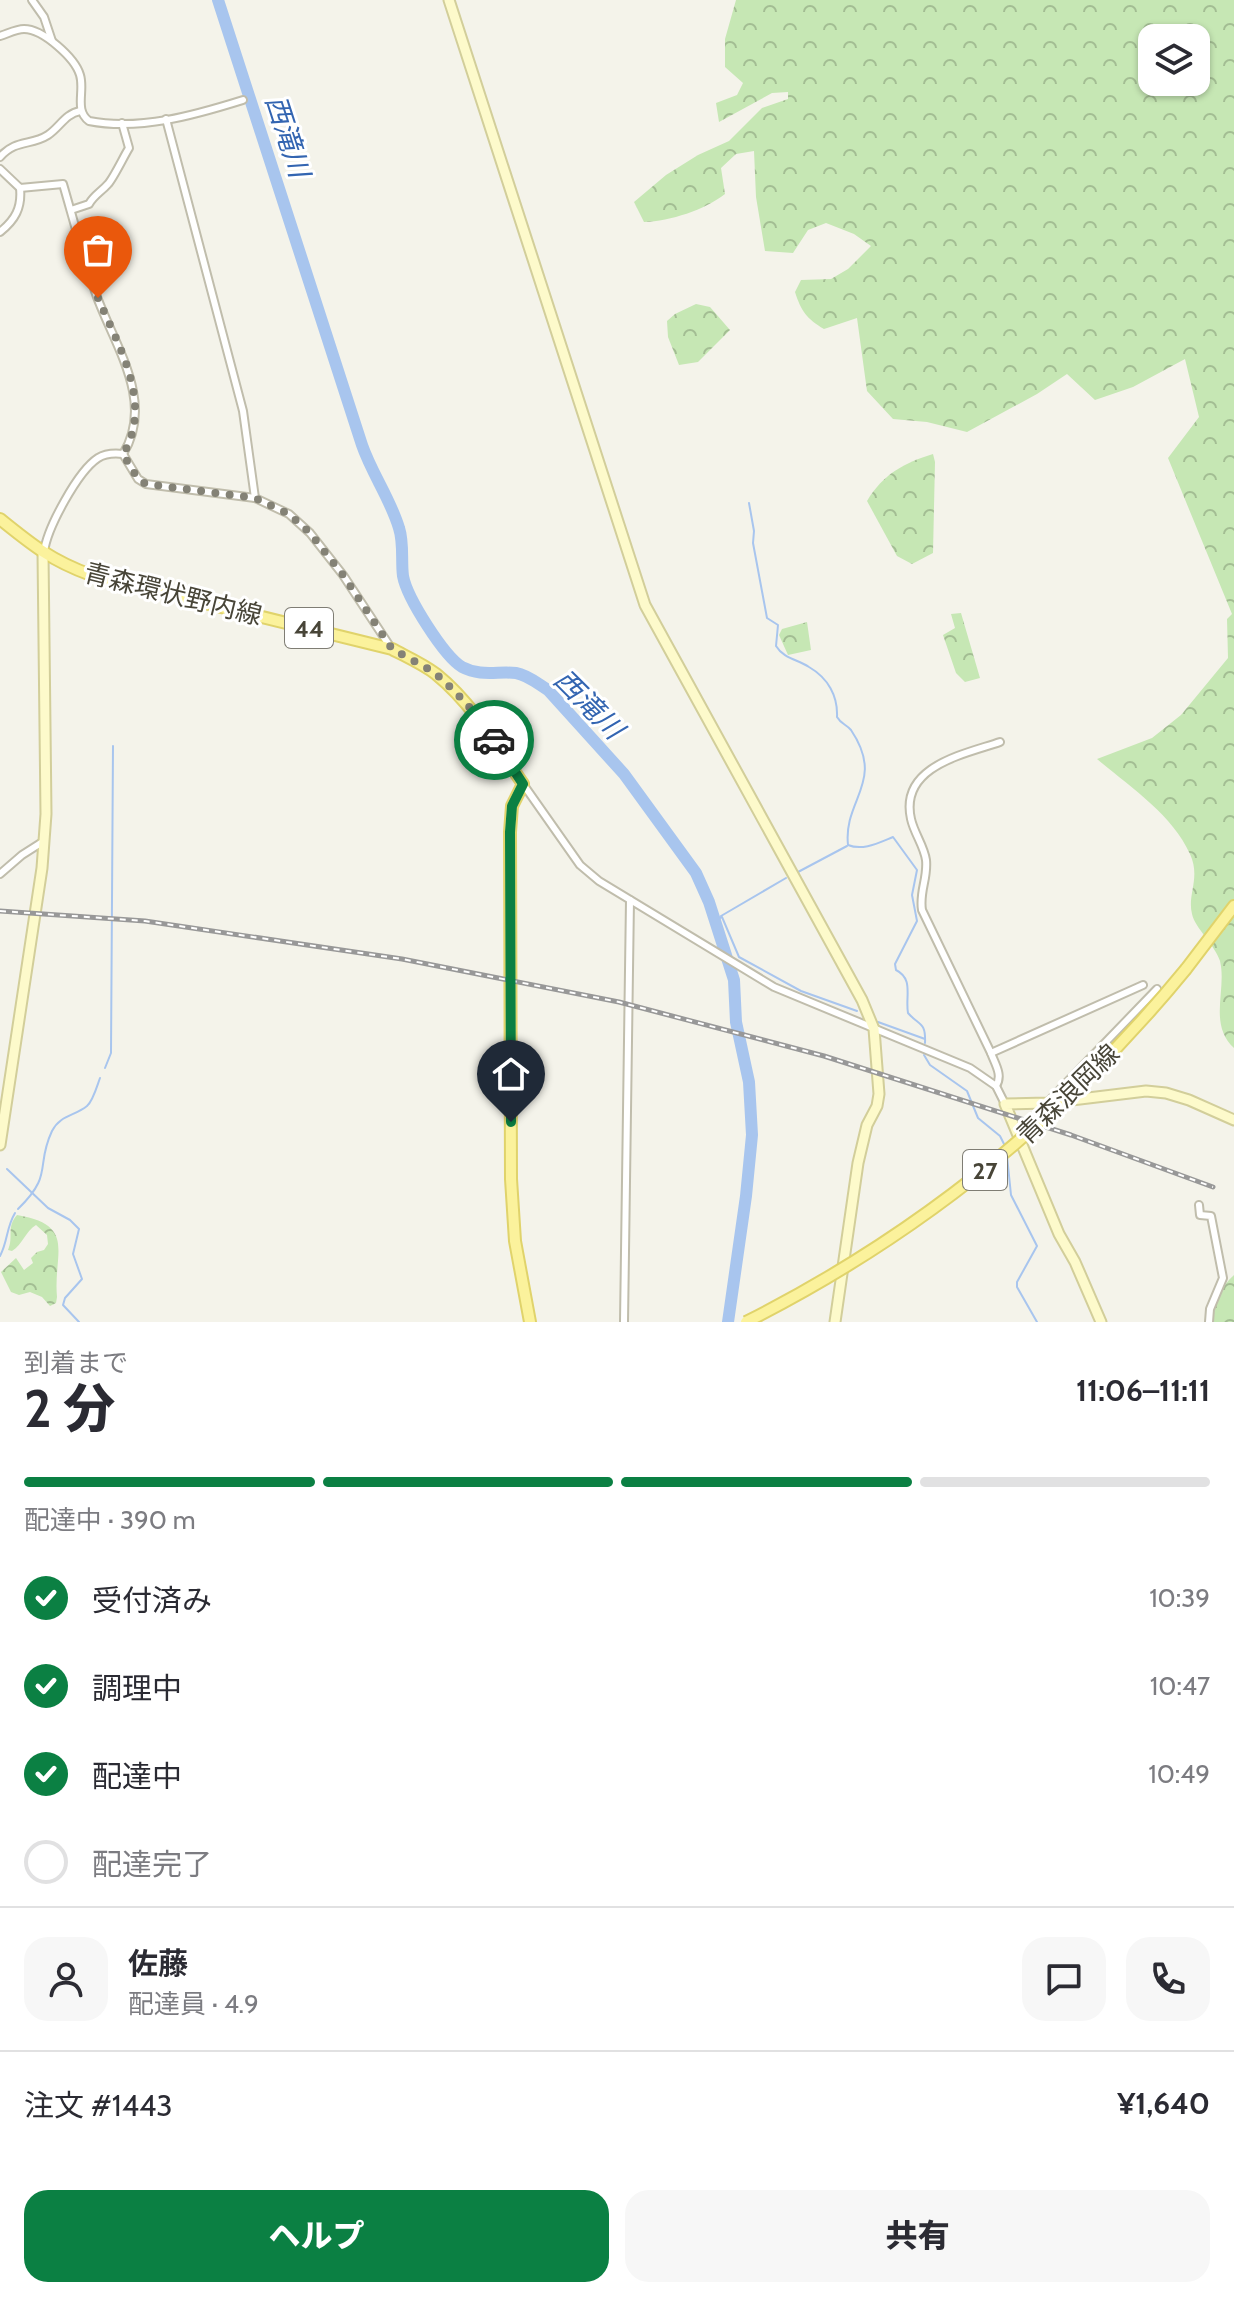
<!DOCTYPE html>
<html lang="ja">
<meta charset="utf-8">
<style>
body{margin:0;font-family:Cabin,"Noto Sans JP",sans-serif;background:#f7f7f7;color:#2b2b33;height:100vh;display:flex;flex-direction:column;font-size:30px;white-space:nowrap}
*{box-sizing:border-box;margin:0}
p{font-size:26px;color:#7c7c81}
.icon{flex:none;width:44px;height:44px;fill:none;stroke:currentColor;stroke-width:2;stroke-linecap:round;stroke-linejoin:round}
.map{position:relative;height:1322px;overflow:hidden}
.drawer{display:flex;flex-direction:column;background:#fff;flex:1}
.drawer>*{flex:none}
.controls{position:absolute;left:1138px;top:24px;display:grid;gap:16px}
.controls a{display:grid;place-items:center;width:72px;height:72px;border-radius:16px;background:#fff;box-shadow:0 2px 6px #0004;font-size:40px}
.pin{position:absolute;display:grid;place-items:center;width:68px;height:68px;color:#fff;margin:-82px -34px;border-radius:50% 50% 50% 0;rotate:-45deg;box-shadow:0 0 8px #0007}
.pin .icon{rotate:45deg}
.courier{position:absolute;display:grid;place-items:center;width:80px;height:80px;margin:-40px;border:6px solid #0b8043;border-radius:50%;background:#fff;color:#222;box-shadow:0 2px 10px #0007}
.head em{font-style:normal;font-weight:800}
.head div{display:flex;flex-direction:column-reverse}
.head{display:flex;align-items:center;justify-content:space-between;height:136px;padding:0 24px}
h1{font-size:52px;font-weight:800;line-height:60px}
.bar{display:grid;grid-template-columns:repeat(4,1fr);gap:12px 8px;align-content:center;height:96px;padding:0 24px}
.bar i{height:10px;border-radius:6px;background:#e1e1e2}
.bar .active{background:#0b8043}
.bar p{grid-column:span 4}
.line{display:flex;align-items:center;gap:20px;padding:0 24px;border-top:2px solid #e1e1e2}
.line div{flex:1}
.round{display:grid;place-items:center;flex:none;width:84px;height:84px;border-radius:24px;background:#f7f7f7}
ol{padding:0 24px;list-style:none}
li{display:flex;align-items:center;gap:24px;height:88px}
li p{margin-inline-start:auto}
li .icon{padding:8px;border-radius:50%;background:#0b8043;color:#fff;stroke-width:4}
li:last-child{color:#7c7c81}
li i{width:44px;height:44px;border:4px solid #e1e1e2;border-radius:50%}
.primary-button{display:flex;gap:16px;margin-top:auto;padding:16px 24px}
.primary-button a{flex:1;height:92px;border-radius:24px;background:#0b8043;color:#fff;font-size:32px;font-weight:800;line-height:92px;text-align:center}
.primary-button a+a{background:#f7f7f7;color:#2b2b33}
.map>svg:first-child{display:block}
</style>
<div class="map">
<svg width="1234" height="1322" viewBox="0 0 1234 1322">
<defs>
<pattern id="forest-crowns" width="20" height="18" patternUnits="userSpaceOnUse" patternTransform="scale(2)"><rect width="20" height="18" fill="#c6e7b4"/><path d="M2 6a3 3 0 1 1 6 0M12 15a3 3 0 1 1 6 0" fill="none" stroke="#a3bd93"/></pattern>
</defs>
<rect width="100%" height="100%" fill="#f4f3ea"/>
<!-- forest -->
<g fill="url(#forest-crowns)" fill-rule="evenodd">
<path d="M736,0H1234V1048C1208,1024 1227,990 1220,961C1215,945 1195,928 1192,914C1187,894 1201,878 1190,854C1172,814 1130,787 1097,759L1152,738L1181,715L1228,658L1227,619L1232,614L1168,458L1199,417L1185,359L1133,387L1095,400L1067,374L1037,394L967,432L927,422L893,419L867,391L857,318L824,329C807,319 801,311 795,292L801,280L831,279L848,269L871,246L854,234L826,223L808,230L793,253L765,251L756,197L754,151L736,154L721,168L725,194C704,210 671,221 644,222L634,202L666,175L698,155L729,141L762,108L788,99V92L772,93L719,122L716,103L737,95L743,83L725,67V39ZM1152,38H1196V82H1152Z"/>
<polygon points="696,304 710,307 730,330 698,362 679,365 668,337 667,321 675,314"/>
<path d="M933,454L935,462L933,553L912,564L897,556L867,501C883,474 904,463 933,454Z"/>
<polygon points="961,613 980,678 965,682 956,673 943,635 955,628 951,614"/>
<polygon points="807,622 811,650 788,655 779,635 782,629"/>
<path d="M17,1215C77,1225 53,1253 57,1297L56,1303L50,1306L42,1297L30,1292L19,1295L11,1292L1,1272L16,1258L24,1270L33,1263L31,1258L37,1252L44,1250L48,1244L47,1235L36,1225C25,1232 23,1244 12,1251L8,1250C14,1237 6,1227 17,1215Z"/>
<path d="M1234,1275V1322H1213C1213,1305 1221,1286 1234,1275Z"/>
</g>
<g fill="none" stroke-linecap="round" stroke-linejoin="round">
<!-- stream -->
<g stroke="#a8c5ee" stroke-width="2">
<path d="M749,503L754,531L753,543L767,618L778,625L776,646C784,659 797,659 809,667C828,678 838,696 837,717C841,724 846,724 851,730C886,782 843,799 848,845C863,851 878,843 893,837L917,870L912,895L917,921L895,964L896,970C914,979 905,997 908,1013C919,1026 926,1021 925,1043"/>
<polyline points="798,872 847,846"/>
<polyline points="721,916 786,878"/>
<polyline points="715,920 722,917 739,957 801,991 857,1011"/>
<polyline points="878,1022 925,1039"/>
<polyline points="924,1055 930,1065 967,1091 978,1118 1000,1136 1005,1146"/>
<polyline points="105,1068 111,1053 113,746"/>
<polyline points="1007,1156 1011,1195 1037,1246 1017,1282 1017,1287 1037,1322"/>
<polyline points="7,1169 48,1208 70,1220 79,1229 73,1254 82,1279 65,1298 63,1305 79,1322"/>
<path d="M18,1209C54,1174 35,1167 52,1131C60,1115 75,1116 87,1106C93,1101 97,1086 100,1078"/>
<path d="M0,1256C8,1241 6,1228 15,1213"/>
</g>
<!-- river -->
<path stroke="#a8c5ee" stroke-width="12" d="M218,0L362,445C372,474 390,498 399,528C404,543 401,561 403,576C407,598 444,656 462,667C481,677 497,671 516,673C528,675 538,684 548,690L624,774L696,873L709,902L734,980L736,1022L749,1082L752,1135L746,1196L728,1322"/>
<defs>
<g id="street">
<polyline points="32,0 44,17 52,41"/>
<path d="M0,36C7,34 16,29 24,29C43,29 75,58 80,75C85,91 74,110 89,121C140,131 195,115 243,100"/>
<polyline points="166,119 243,411 255,498"/>
<path d="M0,157C16,139 31,146 48,135C60,127 65,114 80,111"/>
<path d="M0,169L20,188L63,184C74,222 84,260 97,297C115,346 155,402 123,454"/>
<path d="M71,210L89,204C94,195 101,192 108,184C113,179 124,156 129,148L122,123"/>
<path d="M0,232C15,220 22,208 20,188"/>
<polyline points="123,454 138,479 146,484 255,498 289,514 310,533 343,575 391,648"/>
<path d="M44,552C47,528 78,471 98,458C106,453 114,453 123,454"/>
<polyline points="523,784 580,865 599,881 774,987 970,1068 996,1086 1005,1104"/>
<polyline points="0,874 22,855 44,841"/>
<polyline points="991,1053 1143,985"/>
<path d="M996,1086C1003,1075 995,1064 991,1053L922,910C919,892 928,878 926,860C924,846 914,833 911,819C899,766 965,754 1000,742"/>
<polyline points="1047,1103 1157,989"/>
<polyline points="1199,1205 1200,1215 1211,1216 1223,1278 1210,1309 1209,1322"/>
<polyline points="624,1322 630,900"/>
</g>
<g id="secondary">
<polyline points="449,0 645,605 862,1000 874,1029 879,1094 877,1106 867,1125 858,1163 835,1322"/>
<polyline points="0,1145 42,868 46,814 43,553"/>
<polyline points="1101,1322 1075,1262 1059,1234 1005,1104 1047,1103 1146,1091 1166,1093 1189,1100 1234,1120"/>
</g>
<g id="primary">
<path d="M0,519C32,545 52,561 91,575L392,649C407,657 423,664 436,674C473,704 497,746 523,784L512,806L510,832L511,1179L515,1241L530,1322"/>
<polyline points="1186,969 1234,906"/>
</g>
</defs>
<!-- street casing -->
<use href="#street" stroke="#c0bdac" stroke-width="10"/>
<!-- secondary casing -->
<use href="#secondary" stroke="#d2ce9a" stroke-width="13"/>
<!-- primary casing -->
<use href="#primary" stroke="#e0d36b" stroke-width="14"/>
<!-- street -->
<use href="#street" stroke="#fff" stroke-width="6"/>
<!-- secondary -->
<use href="#secondary" stroke="#fdfacb" stroke-width="9"/>
<!-- primary -->
<use href="#primary" stroke="#fbf29c" stroke-width="10"/>
<defs>
<polyline id="rail" points="0,911 145,921 402,959 619,1002 824,1056 1071,1135 1213,1187"/>
</defs>
<!-- rail casing -->
<use href="#rail" stroke="#989898" stroke-width="5"/>
<!-- rail -->
<use href="#rail" stroke="#fff" stroke-width="2" stroke-dasharray="6" stroke-linecap="butt"/>
<defs>
<path id="primary-bridge" d="M746,1322C917,1236 1065,1117 1186,969"/>
</defs>
<!-- primary-bridge casing -->
<use href="#primary-bridge" stroke="#e0d36b" stroke-width="14" stroke-linecap="butt"/>
<!-- primary-bridge -->
<use href="#primary-bridge" stroke="#fbf29c" stroke-width="10"/>
</g>
<g fill="none" stroke-linecap="round" stroke-linejoin="round">
<!-- done -->
<path stroke="#848276" stroke-width="8" stroke-dasharray="0 14.4" d="M98,298C118,345 154,404 123,454L138,479L146,484L255,498L289,514L310,533L343,575L392,649L434,672L447,684L467,704L494,740"/>
<!-- route -->
<polyline stroke="#0b8043" stroke-width="10" points="494,740 523,784 512,806 510,832 511,1122"/>
</g>
<g text-anchor="middle" dominant-baseline="central" stroke-width="6" stroke-linejoin="round" paint-order="stroke">
<!-- shield labels -->
<g fill="#fff" stroke="#7f7d74" stroke-width="2">
<rect x="285" y="608" width="48" height="40" rx="6"/>
<rect x="963" y="1150" width="44" height="40" rx="6"/>
</g>
<g font-size="24" font-weight="bold" fill="#484538">
<text x="309" y="628">44</text>
<text x="985" y="1170">27</text>
</g>
<!-- street labels -->
<g font-size="26" fill="#484538" stroke="#fff">
<text transform="translate(173 594) rotate(14)">青森環状野内線</text>
<text transform="translate(1068 1094) rotate(-44)">青森浪岡線</text>
</g>
<!-- water labels -->
<g font-size="28" font-style="italic" fill="#3365b1" stroke="#fff">
<text transform="translate(288 136) rotate(72)">西滝川</text>
<text transform="translate(589 704) rotate(45)">西滝川</text>
</g>
</g>
</svg>
<div class="controls">
<a><svg class="icon" aria-label="layers" viewBox="0 0 24 24"><path d="M12 4l9 5-9 5-9-5zM3 14l9 5 9-5"/></svg></a>
</div>
<div class="pin" style="left:98px;top:298px;background:#ea580c"><svg class="icon" aria-label="bag" viewBox="0 0 24 24"><path d="M5 8h14l-1 12H6zM9 8a3 3 0 0 1 6 0"/></svg></div>
<div class="pin" style="left:511px;top:1122px;background:#1f2937"><svg class="icon" aria-label="home" viewBox="0 0 24 24"><path d="M3 11l9-7 9 7M6 9v11h12V9"/></svg></div>
<div class="courier" style="left:494px;top:740px"><svg class="icon" aria-label="car" viewBox="0 0 24 24"><path d="M5 17H2v-5l4-1 3-4h7l3 4 3 1v5h-3M9 17h6M6 11h13"/><circle cx="7" cy="17" r="2"/><circle cx="17" cy="17" r="2"/></svg></div>
</div>
<section class="drawer">
<div class="head"><div><h1>2 分</h1><p>到着まで</p></div><em>11:06–11:11</em></div>
<div class="bar"><i class="active"></i><i class="active"></i><i class="active"></i><i></i><p>配達中 · 390 m</p></div>
<ol>
<li><svg class="icon" aria-label="check" viewBox="0 0 24 24"><path d="M5 12l5 5 9-10"/></svg>受付済み<p>10:39</p></li>
<li><svg class="icon" aria-label="check" viewBox="0 0 24 24"><path d="M5 12l5 5 9-10"/></svg>調理中<p>10:47</p></li>
<li><svg class="icon" aria-label="check" viewBox="0 0 24 24"><path d="M5 12l5 5 9-10"/></svg>配達中<p>10:49</p></li>
<li><i></i>配達完了</li>
</ol>
<div class="line" style="height:144px"><a class="round"><svg class="icon" aria-label="person" viewBox="0 0 24 24"><circle cx="12" cy="8" r="4"/><path d="M4 21q1-7 8-7t8 7"/></svg></a><div><b>佐藤</b><p>配達員 · 4.9</p></div><a class="round"><svg class="icon" aria-label="chat" viewBox="0 0 24 24"><path d="M4 5h16v11H9l-5 4z"/></svg></a><a class="round"><svg class="icon" aria-label="phone" viewBox="0 0 24 24"><path d="M5 4h4l2 5-3 2q2 4 5 5l2-3 5 2v4C11 20 4 13 5 4z"/></svg></a></div>
<div class="line" style="height:104px"><div>注文 #1443</div><b>¥1,640</b></div>
<div class="primary-button"><a>ヘルプ</a><a>共有</a></div>
</section>
